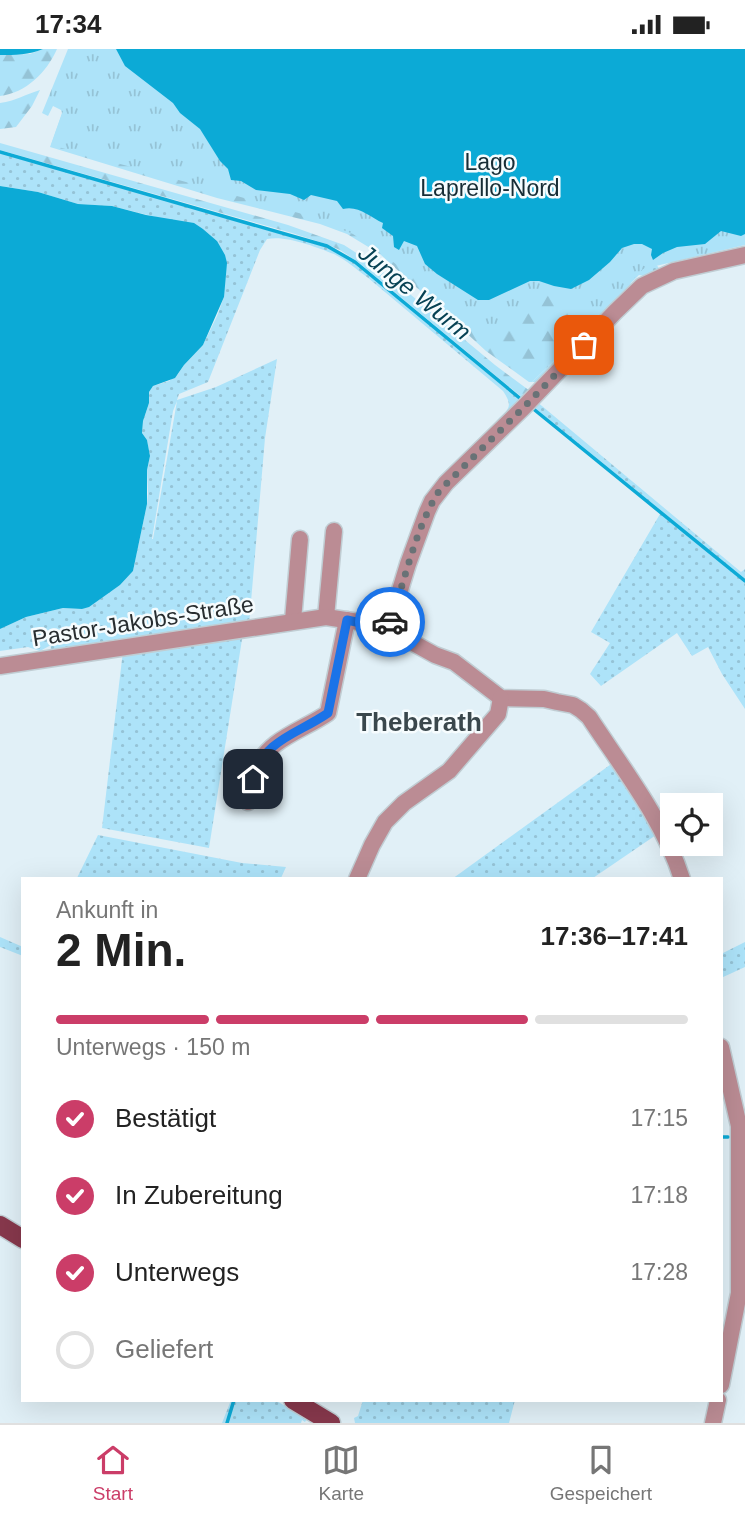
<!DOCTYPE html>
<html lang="de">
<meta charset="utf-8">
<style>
body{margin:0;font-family:Arial,sans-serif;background:#f2f2f2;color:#222;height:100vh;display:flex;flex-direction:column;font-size:26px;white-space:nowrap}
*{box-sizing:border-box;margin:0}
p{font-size:23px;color:#767676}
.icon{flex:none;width:38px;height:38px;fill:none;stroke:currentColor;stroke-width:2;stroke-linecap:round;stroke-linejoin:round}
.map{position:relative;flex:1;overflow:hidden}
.sheet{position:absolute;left:21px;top:828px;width:702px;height:525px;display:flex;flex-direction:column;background:#fff;border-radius:0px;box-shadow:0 7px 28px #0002}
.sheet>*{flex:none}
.buttons{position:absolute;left:660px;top:744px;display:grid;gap:14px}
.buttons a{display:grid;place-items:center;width:63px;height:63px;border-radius:0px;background:#fff;box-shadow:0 7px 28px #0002;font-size:35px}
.pin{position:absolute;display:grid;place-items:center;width:60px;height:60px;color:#fff;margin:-30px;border-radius:14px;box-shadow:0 4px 10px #0006}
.courier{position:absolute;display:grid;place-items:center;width:70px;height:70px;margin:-35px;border:5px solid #1a73e8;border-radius:50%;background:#fff;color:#222;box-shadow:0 2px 9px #0007}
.summary em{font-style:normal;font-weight:700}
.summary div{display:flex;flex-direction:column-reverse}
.summary{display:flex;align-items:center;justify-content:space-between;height:119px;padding:0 35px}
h1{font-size:46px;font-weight:700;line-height:52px}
.bar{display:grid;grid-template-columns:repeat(4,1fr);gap:10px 7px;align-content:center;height:84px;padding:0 35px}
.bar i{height:9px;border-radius:5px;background:#e0e0e0}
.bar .active{background:#cb3d68}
.bar p{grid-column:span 4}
ol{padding:0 35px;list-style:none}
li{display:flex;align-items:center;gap:21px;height:77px}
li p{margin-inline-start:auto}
li .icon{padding:7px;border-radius:50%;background:#cb3d68;color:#fff;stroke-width:4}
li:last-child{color:#767676}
li i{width:38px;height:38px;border:4px solid #e0e0e0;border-radius:50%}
.status{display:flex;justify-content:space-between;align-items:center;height:49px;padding:0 35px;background:#fff;direction:ltr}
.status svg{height:19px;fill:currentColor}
.tab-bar{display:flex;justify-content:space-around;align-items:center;height:98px;border-top:2px solid #e0e0e0;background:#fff;font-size:19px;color:#767676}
.tab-bar a{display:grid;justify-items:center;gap:4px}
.tab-bar .active{color:#cb3d68}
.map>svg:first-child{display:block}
</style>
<div class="status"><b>17:34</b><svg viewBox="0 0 49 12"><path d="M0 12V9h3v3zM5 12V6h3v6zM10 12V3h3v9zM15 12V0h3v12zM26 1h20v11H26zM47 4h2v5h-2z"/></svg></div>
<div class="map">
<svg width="745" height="1374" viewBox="0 0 745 1374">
<defs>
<pattern id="grass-dots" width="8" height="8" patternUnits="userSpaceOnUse" patternTransform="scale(1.75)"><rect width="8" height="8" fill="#ade3f9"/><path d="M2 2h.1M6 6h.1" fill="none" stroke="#95c3d6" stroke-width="1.8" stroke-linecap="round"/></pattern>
<pattern id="forest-firs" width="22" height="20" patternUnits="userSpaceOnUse" patternTransform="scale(1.75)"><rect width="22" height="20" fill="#ade3f9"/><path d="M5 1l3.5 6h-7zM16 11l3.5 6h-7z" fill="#95c3d6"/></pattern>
<pattern id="park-tufts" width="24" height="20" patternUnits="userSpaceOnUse" patternTransform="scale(1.75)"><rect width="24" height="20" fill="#ade3f9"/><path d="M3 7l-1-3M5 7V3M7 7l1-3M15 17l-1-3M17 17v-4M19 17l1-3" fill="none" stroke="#95c3d6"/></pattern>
</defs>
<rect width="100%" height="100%" fill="#e1f0f7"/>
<!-- grass -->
<g fill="url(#grass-dots)" fill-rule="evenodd">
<path d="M0,104L305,192L326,198L356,215L522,353L501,374L494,375C505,361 516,361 503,342L367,228C356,220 346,211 334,205C316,198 286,186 267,190L260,201L208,333L179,345L177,351L216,338L277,310L265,389L249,576L50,606L51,596L40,602L28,598L0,602V580L26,568L63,559L82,560L120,536L133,522L147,455L148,444L147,421L150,407L147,391L142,384L143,372L149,354V343L153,337L169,332L178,325L184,316L203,296L217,267L224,248L217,192L203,180L112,157L78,155L38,143L0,137ZM177,352L153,490H152L173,362Z"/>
<polygon points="653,211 661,222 648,228 639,226 631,234 627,243 538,333 532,333 558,308 613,243"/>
<polygon points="536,352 741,523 745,520 745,660 722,625 708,598 692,607 677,584 601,637 590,625 610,594 591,583 660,465 533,360"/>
<polygon points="243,584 209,799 102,779 123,602"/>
<polygon points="614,713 659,784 593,829 452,830"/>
<polygon points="98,786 242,814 286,818 281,829 77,829"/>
<polygon points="0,888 23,898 23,907 0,898"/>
<polygon points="745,893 745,918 721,929 721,905"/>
<polygon points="231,1351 275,1351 307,1370 305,1373 302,1371 301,1374 222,1374"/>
<polygon points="363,1351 515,1351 509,1374 355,1374 354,1369 358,1367"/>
</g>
<!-- forest -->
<g fill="url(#forest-firs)">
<path d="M43,0H57C47,23 26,44 0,47V6L30,5Z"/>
<path d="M40,41L32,57L16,78L0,80V54C16,52 26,45 40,41Z"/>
<polygon points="74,51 530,232 598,262 598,269 532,333 529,333 486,302 380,205 347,185 320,175 217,149 50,98 62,64 61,61"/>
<polygon points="0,94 288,176 344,196 375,216 495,316 530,342 524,350 358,213 340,201 326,195 292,184 0,101"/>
</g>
<!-- park -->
<polygon fill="url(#park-tufts)" points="68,0 745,0 745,196 643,220 592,273 542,239 507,275 496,279 474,278 403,220 353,185 306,166 51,96 63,62 53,57 48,67 42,64"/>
<!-- water -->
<g fill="#0caad6">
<path d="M0,0H43C29,6 15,6 0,6Z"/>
<path d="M116,0H745V185L741,187L721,182L705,195L677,198L663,204L653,211L651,206L652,200L642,195H634L622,199L610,213L589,231L571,240L554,237L539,232H530L489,251H478L437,225L425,215L417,197L404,192L399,201L394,198L393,187L382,179L383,174C370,168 358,156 343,160L337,152L311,146L304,151L290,145L256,141L241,132L231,131L228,120L220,112L200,80L180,64L173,54L125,17Z"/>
<polygon points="0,137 38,143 78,155 112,157 146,166 194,174 203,180 217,192 225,206 227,214 224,248 203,296 184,316 175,329 153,337 149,343 149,354 143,372 142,384 147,391 150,407 147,421 147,455 133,522 120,536 89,558 82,560 63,559 26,568 0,580"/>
</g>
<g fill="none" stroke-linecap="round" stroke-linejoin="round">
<!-- stream -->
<g stroke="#0caad6" stroke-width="3.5">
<polyline points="0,103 327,197 355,213 522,351"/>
<polyline points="531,358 745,532"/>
<polyline points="721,1088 728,1088"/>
<polyline points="227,1374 234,1351"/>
</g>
<defs>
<g id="minor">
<polyline points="326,568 334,482"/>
<polyline points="293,571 300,490"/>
<path d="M388,580L435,606L454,613L501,649L544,650L557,653L573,656L581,661L589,668C623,720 663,770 682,830"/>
<polyline points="0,617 326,568 378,576 388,580 408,515 427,463 432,452 446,434 523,359 615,263 642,237 674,222 745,206"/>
<path d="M248,753C251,742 252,731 256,721C267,690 304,681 328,664L347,571"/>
<polyline points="357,830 372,796 385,773 404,754 449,722 498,665 501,649"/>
<polyline points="721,998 739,1077 739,1244 721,1336"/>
<polyline points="713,1374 718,1351"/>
</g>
<g id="major">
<polyline points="0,1176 23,1190"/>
<polyline points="293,1351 331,1374"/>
</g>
</defs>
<!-- minor casing -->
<use href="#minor" stroke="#c0cdd3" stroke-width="19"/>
<!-- major casing -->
<use href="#major" stroke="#c0cdd3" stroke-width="21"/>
<!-- minor -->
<use href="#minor" stroke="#bb8c94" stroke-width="16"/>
<!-- major -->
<use href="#major" stroke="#87384c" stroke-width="18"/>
</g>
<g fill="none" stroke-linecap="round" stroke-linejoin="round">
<!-- done -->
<path stroke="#697276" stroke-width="7" stroke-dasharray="0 12.6" d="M390,573C406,530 414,482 439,442L523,359L584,296"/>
<!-- route -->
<path stroke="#1a73e8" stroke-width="9" d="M253,730C264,690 298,685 328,664L347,571L388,580L390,573"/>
</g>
<g text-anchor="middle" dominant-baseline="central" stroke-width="5" stroke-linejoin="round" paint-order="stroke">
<!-- park labels -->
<g font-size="23" fill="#172d36" stroke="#f6fcfe">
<text x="490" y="113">Lago<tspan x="490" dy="26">Laprello-Nord</tspan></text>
</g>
<!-- street labels -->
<g font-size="23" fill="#282e31" stroke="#f6fcfe">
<text transform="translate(143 572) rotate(-9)">Pastor-Jakobs-Straße</text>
</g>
<!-- water labels -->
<g font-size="24" font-style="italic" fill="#074254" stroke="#f6fcfe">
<text transform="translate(415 243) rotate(39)">Junge Wurm</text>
</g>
<!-- quarter labels -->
<g font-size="26" font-weight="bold" fill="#3a474c" stroke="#f6fcfe">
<text x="419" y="673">Theberath</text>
</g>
</g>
</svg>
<div class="buttons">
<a><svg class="icon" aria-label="locate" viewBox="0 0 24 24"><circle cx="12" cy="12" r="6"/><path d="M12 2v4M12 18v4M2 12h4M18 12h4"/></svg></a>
</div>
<div class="pin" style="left:584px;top:296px;background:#ea580c"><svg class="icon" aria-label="bag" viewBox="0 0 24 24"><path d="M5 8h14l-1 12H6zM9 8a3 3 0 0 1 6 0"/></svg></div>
<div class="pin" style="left:253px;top:730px;background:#1f2937"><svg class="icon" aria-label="home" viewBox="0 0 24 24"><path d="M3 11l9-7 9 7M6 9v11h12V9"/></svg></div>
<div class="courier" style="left:390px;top:573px"><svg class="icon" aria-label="car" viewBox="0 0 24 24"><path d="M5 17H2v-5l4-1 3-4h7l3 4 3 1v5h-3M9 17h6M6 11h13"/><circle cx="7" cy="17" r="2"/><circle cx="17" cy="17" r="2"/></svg></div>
<section class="sheet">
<div class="summary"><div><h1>2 Min.</h1><p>Ankunft in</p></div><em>17:36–17:41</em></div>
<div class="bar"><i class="active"></i><i class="active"></i><i class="active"></i><i></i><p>Unterwegs · 150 m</p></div>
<ol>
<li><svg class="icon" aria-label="check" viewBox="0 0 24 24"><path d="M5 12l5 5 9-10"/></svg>Bestätigt<p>17:15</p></li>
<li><svg class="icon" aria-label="check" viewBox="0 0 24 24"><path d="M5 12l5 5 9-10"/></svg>In Zubereitung<p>17:18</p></li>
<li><svg class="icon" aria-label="check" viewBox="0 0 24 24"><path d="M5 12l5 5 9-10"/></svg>Unterwegs<p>17:28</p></li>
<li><i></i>Geliefert</li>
</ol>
</section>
</div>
<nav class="tab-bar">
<a class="active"><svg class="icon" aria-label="home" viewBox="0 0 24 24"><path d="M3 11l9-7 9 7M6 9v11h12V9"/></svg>Start</a>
<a><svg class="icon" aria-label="map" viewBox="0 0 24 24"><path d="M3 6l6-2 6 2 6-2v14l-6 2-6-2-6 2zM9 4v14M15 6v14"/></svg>Karte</a>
<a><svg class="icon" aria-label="saved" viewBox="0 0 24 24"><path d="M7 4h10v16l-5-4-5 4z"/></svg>Gespeichert</a>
</nav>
